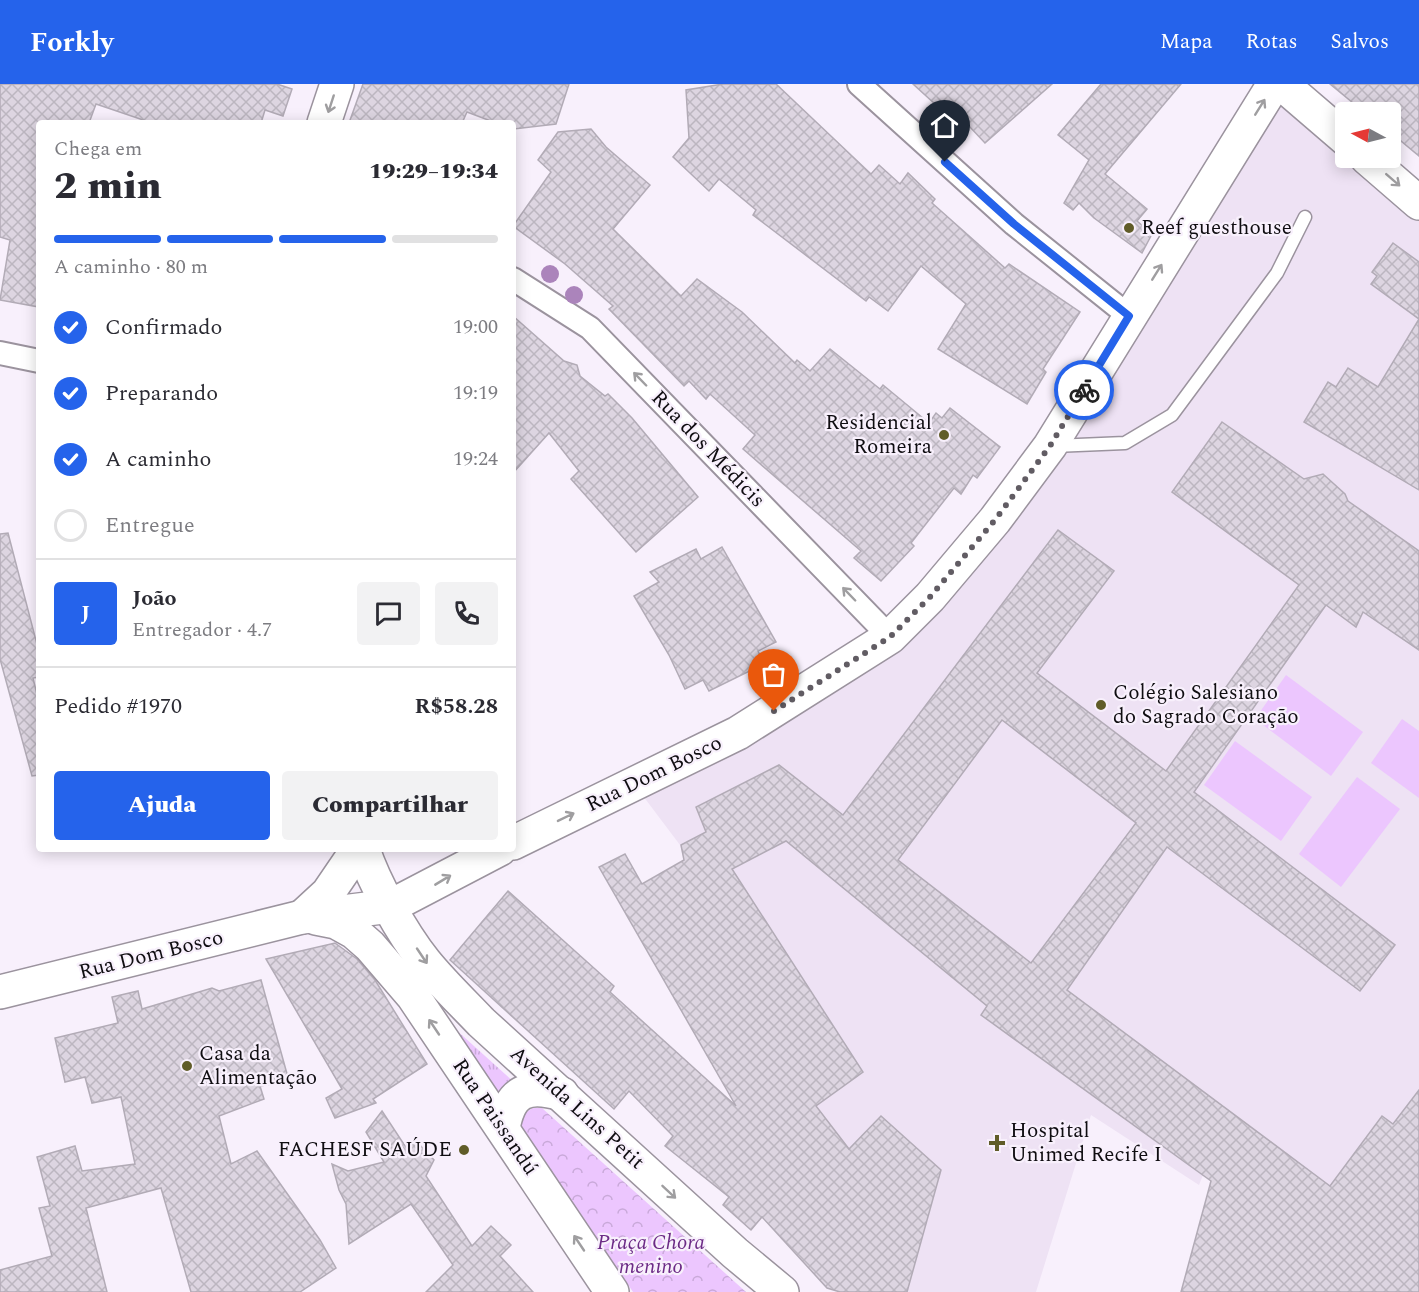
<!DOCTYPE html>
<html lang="pt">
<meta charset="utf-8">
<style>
body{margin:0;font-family:Spectral,serif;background:#f2f2f3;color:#2b2b33;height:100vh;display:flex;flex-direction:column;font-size:22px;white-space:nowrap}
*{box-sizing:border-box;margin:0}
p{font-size:20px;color:#7c7c81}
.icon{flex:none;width:33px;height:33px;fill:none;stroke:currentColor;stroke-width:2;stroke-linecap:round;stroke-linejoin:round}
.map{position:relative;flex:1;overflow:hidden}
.sheet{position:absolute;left:36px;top:36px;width:480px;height:732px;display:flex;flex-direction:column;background:#fff;border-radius:6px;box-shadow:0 3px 15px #0003}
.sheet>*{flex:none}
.needle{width:39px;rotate:277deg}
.controls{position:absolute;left:1335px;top:18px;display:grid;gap:12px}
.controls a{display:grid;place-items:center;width:66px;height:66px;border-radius:6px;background:#fff;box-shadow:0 3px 15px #0003;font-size:30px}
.pin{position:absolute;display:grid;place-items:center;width:51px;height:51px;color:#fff;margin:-62px -26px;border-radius:50% 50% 50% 0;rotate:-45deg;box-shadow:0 0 6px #0007}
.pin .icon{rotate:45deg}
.courier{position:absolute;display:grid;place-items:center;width:60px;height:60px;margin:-30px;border:4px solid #2563eb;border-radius:50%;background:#fff;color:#222;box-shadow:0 2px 8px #0007}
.head em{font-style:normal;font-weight:800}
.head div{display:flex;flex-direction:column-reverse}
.head{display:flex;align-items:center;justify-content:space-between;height:102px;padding:0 18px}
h1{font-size:39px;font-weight:800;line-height:45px}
.bar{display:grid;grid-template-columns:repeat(4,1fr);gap:9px 6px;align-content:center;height:72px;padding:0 18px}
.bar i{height:8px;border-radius:4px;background:#e1e1e2}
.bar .current{background:#2563eb}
.bar p{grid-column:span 4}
.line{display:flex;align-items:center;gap:15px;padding:0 18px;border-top:2px solid #e1e1e2}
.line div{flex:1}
.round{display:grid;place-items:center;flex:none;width:63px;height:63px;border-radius:6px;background:#f2f2f3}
ol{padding:0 18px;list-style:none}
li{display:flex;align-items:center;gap:18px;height:66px}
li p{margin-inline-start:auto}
li .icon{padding:6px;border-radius:50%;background:#2563eb;color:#fff;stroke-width:4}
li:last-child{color:#7c7c81}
li i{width:33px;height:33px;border:3px solid #e1e1e2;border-radius:50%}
.button{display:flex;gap:12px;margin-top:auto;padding:12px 18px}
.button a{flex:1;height:69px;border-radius:6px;background:#2563eb;color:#fff;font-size:24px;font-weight:800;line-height:69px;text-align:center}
.button a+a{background:#f2f2f3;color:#2b2b33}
header{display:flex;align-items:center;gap:36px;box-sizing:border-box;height:84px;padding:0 30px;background:#2563eb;color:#fff}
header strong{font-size:28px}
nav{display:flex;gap:33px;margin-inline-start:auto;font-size:21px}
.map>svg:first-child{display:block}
</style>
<header>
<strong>Forkly</strong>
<nav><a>Mapa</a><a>Rotas</a><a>Salvos</a></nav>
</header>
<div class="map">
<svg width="1419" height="1208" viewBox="0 0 1419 1208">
<defs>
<pattern id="grass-tufts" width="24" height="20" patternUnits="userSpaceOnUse" patternTransform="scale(1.5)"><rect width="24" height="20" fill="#ecc6fe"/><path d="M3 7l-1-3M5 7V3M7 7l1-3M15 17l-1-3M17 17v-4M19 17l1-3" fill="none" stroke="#c9a9d9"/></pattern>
<pattern id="park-crowns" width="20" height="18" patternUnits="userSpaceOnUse" patternTransform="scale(1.5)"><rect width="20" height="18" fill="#ecc6fe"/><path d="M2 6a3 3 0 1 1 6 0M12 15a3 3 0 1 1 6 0" fill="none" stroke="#c9a9d9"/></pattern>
<pattern id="building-cross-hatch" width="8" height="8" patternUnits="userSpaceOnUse" patternTransform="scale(1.5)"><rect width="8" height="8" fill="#ddd5e1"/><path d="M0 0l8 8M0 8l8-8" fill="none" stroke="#bcb6c0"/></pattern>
</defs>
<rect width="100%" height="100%" fill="#f8f0fc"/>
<!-- built -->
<polygon fill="#eee2f4" points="1274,0 1345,55 1346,74 1366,74 1419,119 1419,1208 1203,1091 1199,1101 1091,1031 1036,1208 907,1208 941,1086 881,1032 849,1065 812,1020 684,776 680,761 634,700 930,513"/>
<!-- grass -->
<polygon fill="url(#grass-tufts)" points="454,944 516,1000 496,1016"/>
<!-- park -->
<polygon fill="url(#park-crowns)" points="533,1024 542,1024 746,1208 633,1208 521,1041 523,1030"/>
<!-- pitch -->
<g fill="#ecc6fe">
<polygon points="1286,591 1363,648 1331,692 1255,635"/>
<polygon points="1402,635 1419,647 1419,714 1371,679"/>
<polygon points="1235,657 1312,713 1281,757 1204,701"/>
<polygon points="1357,693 1400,725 1341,803 1299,770"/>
</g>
<!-- building -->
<g fill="url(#building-cross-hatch)" stroke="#b2abb6" stroke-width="1.5" fill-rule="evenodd">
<polygon points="0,0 277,0 292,5 283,32 265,26 261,39 152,39 96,20 89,39 39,39 39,223 0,216 10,156 0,153"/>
<polygon points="363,0 569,0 556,40 514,45 513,39 496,39 467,28 462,39 349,39"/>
<polygon points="723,0 776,0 871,90 879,81 900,100 908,89 935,115 932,119 1005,184 1009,180 1080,228 1043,285 1046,288 1027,320 938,265 966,220 921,182 888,227 869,213 866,217 753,131 756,126 719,95 709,107 673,73 689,54 686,6"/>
<polygon points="913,0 1052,0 985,59 953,25 947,31"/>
<polygon points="1101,0 1181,0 1105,90 1147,125 1137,137 1152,150 1142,169 1094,134 1079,119 1073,126 1064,119 1089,76 1058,51"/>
<polygon points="1330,0 1419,0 1419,72 1390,48 1390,28 1364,28"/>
<polygon points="591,45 606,63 650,101 613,145 681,212 697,195 742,228 795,279 797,276 810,287 830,265 880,305 883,301 929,339 936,329 942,334 950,324 1000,363 977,394 973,391 961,410 954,404 911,459 914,462 881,497 854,474 861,467 743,365 755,351 710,310 706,315 689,297 684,302 609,225 613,222 565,180 513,142 551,88 538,76 558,48"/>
<polygon points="1393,159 1419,178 1419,235 1371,200 1377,192 1372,188"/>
<polygon points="513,232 564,277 577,281 580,292 605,312 608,310 632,334 698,413 636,468 571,395 579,387 549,349 513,389"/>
<polygon points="1419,235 1419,406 1304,338 1328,298 1336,303 1348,284 1378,303"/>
<path d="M1222,338L1304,395L1323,390L1345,410L1348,417L1419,467V566L1363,528L1356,543L1326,521L1194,708L1395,861L1360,907L1167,763L1067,906L1330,1102L1382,1032L1393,1040L1419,1006V1208H1181L1211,1097L981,931L987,922L786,757L732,785L863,988L816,1022L849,1065L881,1032L941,1086L907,1208H840L827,1204L762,1133L751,1146L723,1121L729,1113L665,1062L673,1052L629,1007L614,1025L450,876L508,807L614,902L610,908L736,1022L599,783L625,770L642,800L684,776L681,761L706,748L696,723L779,681L843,731L1058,446L1114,487L1037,589L1166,687L1299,501L1172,408ZM1002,636L1136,739L1031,879L898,776Z"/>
<polygon points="8,449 39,568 39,593 33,594 39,619 39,691 32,692 0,575 0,450"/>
<polygon points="722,463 776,558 758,567 764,580 709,607 703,596 685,605 669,571 634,512 659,498 650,488 696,465 701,475"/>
<polygon points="335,859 357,875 375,896 427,980 373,1015 376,1019 335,1034 326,1014 342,1005 266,875"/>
<polygon points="261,896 289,997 260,1002 264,1015 219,1032 231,1080 257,1067 320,1156 336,1184 300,1208 191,1208 161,1104 86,1124 107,1208 0,1208 0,1186 52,1172 39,1124 50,1122 37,1073 75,1062 82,1087 135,1080 121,1013 92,1019 85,993 65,998 55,954 118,939 112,913 138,907 142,925 212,904 219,907"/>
<polygon points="382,1027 407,1065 414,1055 434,1076 426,1092 472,1162 491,1142 511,1161 500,1172 533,1208 426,1208 453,1181 411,1120 349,1160 346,1120 339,1106 332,1080 348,1087 384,1078 366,1048"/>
</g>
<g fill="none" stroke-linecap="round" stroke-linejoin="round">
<defs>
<polyline id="service" points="1054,362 1125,359 1172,331 1277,189 1305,133"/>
<g id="minor">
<polyline points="859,0 1014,140 1129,232"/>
<polyline points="513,195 590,244 890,553"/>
<polyline points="0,269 39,277"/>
</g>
<g id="secondary">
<polyline points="1282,0 1346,55"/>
<polyline points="324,39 337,0"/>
<polyline points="1367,74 1419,119"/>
<polyline points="513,759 738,649 890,553 930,513 995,436 1050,362 1274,0"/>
<path d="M363,765C374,799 402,849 425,878C442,899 462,918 481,938L735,1169L782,1208"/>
<polyline points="302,833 328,809 358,765"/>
<polyline points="316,834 336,838 354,848 370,862 413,912 612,1208"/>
<polyline points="0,908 302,833 391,822 500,765"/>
<path d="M503,1044C510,1007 526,1000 562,1010"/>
</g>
</defs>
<!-- service casing -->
<use href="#service" stroke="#9b939e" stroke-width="15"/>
<!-- minor casing -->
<use href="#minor" stroke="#9b939e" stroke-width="26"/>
<!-- secondary casing -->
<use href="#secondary" stroke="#9b939e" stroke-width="36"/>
<!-- service -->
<use href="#service" stroke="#fff" stroke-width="12"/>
<!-- minor -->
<use href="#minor" stroke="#fff" stroke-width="22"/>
<!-- secondary -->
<use href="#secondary" stroke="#fff" stroke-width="33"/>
</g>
<!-- trees -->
<g fill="#ab84bb">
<circle cx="550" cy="190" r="9"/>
<circle cx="574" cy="211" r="9"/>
</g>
<!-- one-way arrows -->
<defs><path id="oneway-shaft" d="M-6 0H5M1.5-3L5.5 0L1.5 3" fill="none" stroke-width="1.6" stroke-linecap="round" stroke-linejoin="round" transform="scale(1.5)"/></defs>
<g stroke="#9f9ea0">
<use href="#oneway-shaft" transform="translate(331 20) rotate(108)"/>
<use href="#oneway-shaft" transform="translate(1260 23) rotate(-58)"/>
<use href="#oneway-shaft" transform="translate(1393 96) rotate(41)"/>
<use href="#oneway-shaft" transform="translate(1157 188) rotate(-58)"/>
<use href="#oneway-shaft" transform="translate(640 295) rotate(-134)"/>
<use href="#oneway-shaft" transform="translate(849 510) rotate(-134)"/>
<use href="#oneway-shaft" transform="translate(566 733) rotate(-26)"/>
<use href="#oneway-shaft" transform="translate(443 796) rotate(-31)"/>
<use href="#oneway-shaft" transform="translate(422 872) rotate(56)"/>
<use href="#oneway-shaft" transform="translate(434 943) rotate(-124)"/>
<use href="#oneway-shaft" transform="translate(669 1108) rotate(43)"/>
<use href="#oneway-shaft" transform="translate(579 1159) rotate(-124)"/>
</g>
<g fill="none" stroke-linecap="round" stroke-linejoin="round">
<!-- done -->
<polyline stroke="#615c63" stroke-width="6" stroke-dasharray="0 10.8" points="774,627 890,553 930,513 995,436 1050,362 1084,306"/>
<!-- route -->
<polyline stroke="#2563eb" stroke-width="8" points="945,78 1014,140 1129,232 1084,306"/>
</g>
<!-- markers -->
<g fill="#605c28" stroke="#f8f0fc" stroke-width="2">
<circle cx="1129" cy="144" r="6"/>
<circle cx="944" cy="351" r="6"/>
<circle cx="1101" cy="621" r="6"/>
<circle cx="187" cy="982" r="6"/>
<path d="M994 1050h6v6h6v6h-6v6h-6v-6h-6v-6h6z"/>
<circle cx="464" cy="1066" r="6"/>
</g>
<g text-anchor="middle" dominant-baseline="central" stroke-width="4.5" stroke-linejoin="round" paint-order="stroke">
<!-- poi labels -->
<g font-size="21" fill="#0f0d11" stroke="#f8f0fc" text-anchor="start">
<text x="1141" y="144">Reef guesthouse</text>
<text x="932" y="339" text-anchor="end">Residencial<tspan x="932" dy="24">Romeira</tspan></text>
<text x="1113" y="609">Colégio Salesiano<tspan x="1113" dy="24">do Sagrado Coração</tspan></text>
<text x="199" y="970">Casa da<tspan x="199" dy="24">Alimentação</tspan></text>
<text x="1010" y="1047">Hospital<tspan x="1010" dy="24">Unimed Recife I</tspan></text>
<text x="452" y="1066" text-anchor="end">FACHESF SAÚDE</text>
</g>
<!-- street labels -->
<g font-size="21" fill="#0f0d11" stroke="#f8f0fc">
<text transform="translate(708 365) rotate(46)">Rua dos Médicis</text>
<text transform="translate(654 690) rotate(-26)">Rua Dom Bosco</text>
<text transform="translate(151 871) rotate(-14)">Rua Dom Bosco</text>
<text transform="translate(577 1024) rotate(42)">Avenida Lins Petit</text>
<text transform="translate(495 1033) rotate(56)">Rua Paissandú</text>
</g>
<!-- park labels -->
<g font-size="21" font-style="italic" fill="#6c2b86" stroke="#f8f0fc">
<text x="651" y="1159">Praça Chora<tspan x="651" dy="24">menino</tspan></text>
</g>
</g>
</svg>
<div class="controls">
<a><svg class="needle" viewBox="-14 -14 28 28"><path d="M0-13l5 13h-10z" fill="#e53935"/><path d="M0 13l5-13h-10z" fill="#7c7c81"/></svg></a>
</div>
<div class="pin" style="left:774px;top:627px;background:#ea580c"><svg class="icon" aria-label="bag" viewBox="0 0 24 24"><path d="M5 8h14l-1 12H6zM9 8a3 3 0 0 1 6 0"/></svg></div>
<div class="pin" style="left:945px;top:78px;background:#1f2937"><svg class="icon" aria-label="home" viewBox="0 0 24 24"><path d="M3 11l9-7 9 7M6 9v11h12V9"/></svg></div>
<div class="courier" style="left:1084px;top:306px"><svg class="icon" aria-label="bike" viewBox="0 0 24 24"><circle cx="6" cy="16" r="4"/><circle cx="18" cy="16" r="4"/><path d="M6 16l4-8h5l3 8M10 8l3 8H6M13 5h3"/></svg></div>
<section class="sheet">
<div class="head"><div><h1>2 min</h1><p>Chega em</p></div><em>19:29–19:34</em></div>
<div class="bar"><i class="current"></i><i class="current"></i><i class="current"></i><i></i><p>A caminho · 80 m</p></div>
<ol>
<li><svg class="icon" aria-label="check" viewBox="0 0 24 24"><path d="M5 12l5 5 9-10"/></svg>Confirmado<p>19:00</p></li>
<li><svg class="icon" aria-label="check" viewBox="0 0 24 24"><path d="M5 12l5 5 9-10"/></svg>Preparando<p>19:19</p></li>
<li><svg class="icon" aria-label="check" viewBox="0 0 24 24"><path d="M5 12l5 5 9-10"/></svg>A caminho<p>19:24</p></li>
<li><i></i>Entregue</li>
</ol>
<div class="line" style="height:108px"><b class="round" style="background:#2563eb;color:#fff">J</b><div><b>João</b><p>Entregador · 4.7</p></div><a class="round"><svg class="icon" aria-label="chat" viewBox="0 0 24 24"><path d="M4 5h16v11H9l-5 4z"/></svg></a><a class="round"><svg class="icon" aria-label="phone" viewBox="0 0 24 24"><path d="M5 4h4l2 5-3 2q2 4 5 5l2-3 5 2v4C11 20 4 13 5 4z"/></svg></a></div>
<div class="line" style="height:78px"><div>Pedido #1970</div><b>R$58.28</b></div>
<div class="button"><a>Ajuda</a><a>Compartilhar</a></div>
</section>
</div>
